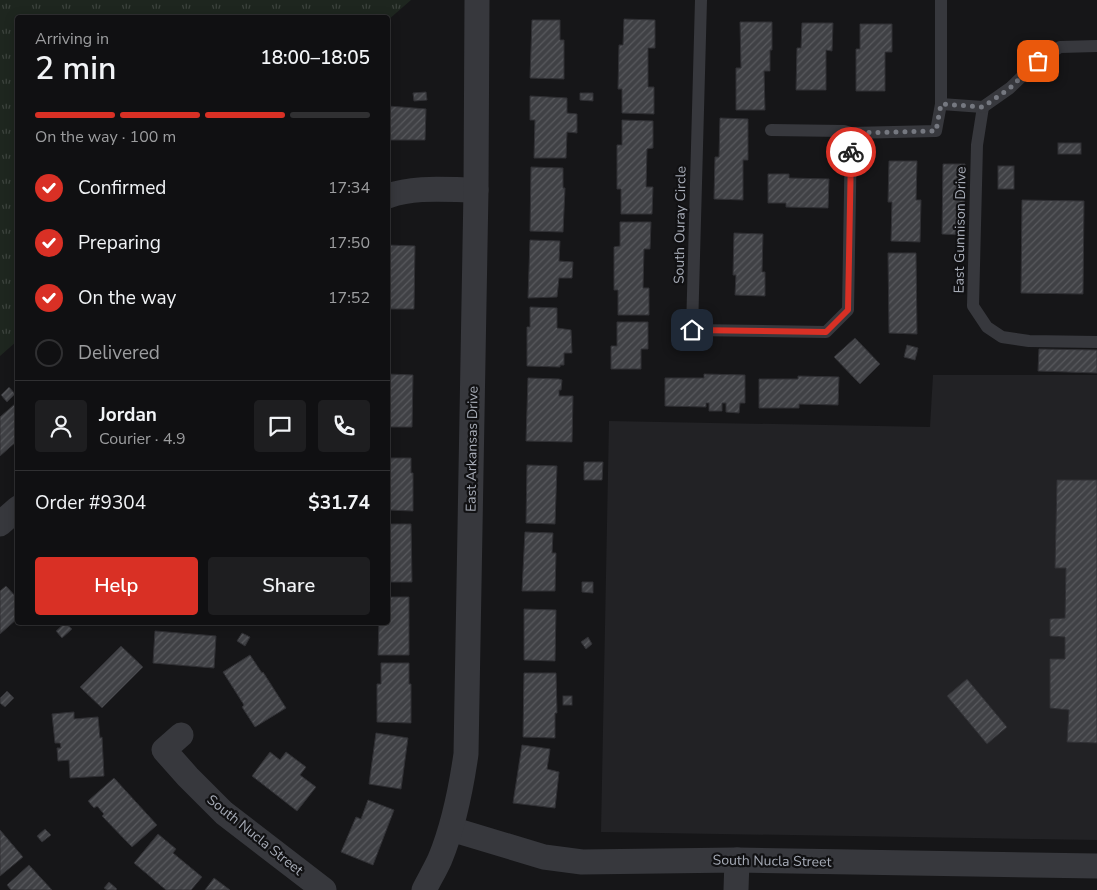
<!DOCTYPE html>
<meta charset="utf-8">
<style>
body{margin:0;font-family:"Nunito Sans",sans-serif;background:#1e1e20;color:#f1f3f6;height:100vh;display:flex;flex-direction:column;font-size:19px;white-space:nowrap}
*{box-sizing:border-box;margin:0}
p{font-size:16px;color:#9c9d9f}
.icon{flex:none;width:28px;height:28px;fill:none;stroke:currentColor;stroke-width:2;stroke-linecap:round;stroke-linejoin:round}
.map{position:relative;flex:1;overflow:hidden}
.side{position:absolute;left:15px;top:15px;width:375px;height:610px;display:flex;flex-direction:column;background:#101012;border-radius:5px;box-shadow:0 2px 12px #0003,0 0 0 1px #303032}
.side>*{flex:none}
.pin{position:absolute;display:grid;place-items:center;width:42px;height:42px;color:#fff;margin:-21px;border-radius:10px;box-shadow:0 2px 8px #0006}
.courier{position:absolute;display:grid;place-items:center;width:50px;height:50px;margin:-25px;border:4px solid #d93025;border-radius:50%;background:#fff;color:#222;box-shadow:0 1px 6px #0007}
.summary em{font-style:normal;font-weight:600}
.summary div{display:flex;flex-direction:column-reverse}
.summary{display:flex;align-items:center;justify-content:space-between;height:85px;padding:0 20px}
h1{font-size:32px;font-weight:600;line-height:38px}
.bar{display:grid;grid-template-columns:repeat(4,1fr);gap:8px 5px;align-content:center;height:60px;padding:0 20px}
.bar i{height:6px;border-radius:4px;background:#303032}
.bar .current{background:#d93025}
.bar p{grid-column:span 4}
.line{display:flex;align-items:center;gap:12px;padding:0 20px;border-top:1px solid #303032}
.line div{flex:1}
.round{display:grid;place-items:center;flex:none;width:52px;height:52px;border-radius:5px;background:#1e1e20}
ol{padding:0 20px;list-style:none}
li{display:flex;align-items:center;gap:15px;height:55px}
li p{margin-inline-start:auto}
li .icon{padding:5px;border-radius:50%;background:#d93025;color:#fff;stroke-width:4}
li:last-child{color:#9c9d9f}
li i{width:28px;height:28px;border:2px solid #303032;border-radius:50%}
.primary-button{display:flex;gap:10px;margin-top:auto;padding:10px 20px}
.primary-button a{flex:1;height:58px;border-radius:5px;background:#d93025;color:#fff;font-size:20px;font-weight:600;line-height:58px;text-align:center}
.primary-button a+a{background:#1e1e20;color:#f1f3f6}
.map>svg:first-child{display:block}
</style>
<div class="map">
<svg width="1097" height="890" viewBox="0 0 1097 890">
<defs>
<pattern id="park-tufts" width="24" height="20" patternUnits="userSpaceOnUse" patternTransform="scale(1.25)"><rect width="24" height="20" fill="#1e261f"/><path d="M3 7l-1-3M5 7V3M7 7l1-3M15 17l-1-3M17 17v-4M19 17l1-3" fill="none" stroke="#3c433d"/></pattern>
<pattern id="building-hatch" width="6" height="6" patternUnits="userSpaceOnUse" patternTransform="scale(1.25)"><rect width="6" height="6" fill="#404145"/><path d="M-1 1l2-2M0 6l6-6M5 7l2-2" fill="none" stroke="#595a5e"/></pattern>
</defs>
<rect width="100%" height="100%" fill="#161618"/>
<!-- built -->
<polygon fill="#222225" points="933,375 1097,375 1097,840 601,832 609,421 930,427"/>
<!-- park -->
<polygon fill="url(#park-tufts)" points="0,0 411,0 388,20 388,18 18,18 17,341 0,356"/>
<!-- building -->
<g fill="url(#building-hatch)" stroke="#303034">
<polygon points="624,19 655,20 655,48 648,48 648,87 654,87 654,114 622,113 622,89 618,89 619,45 623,45"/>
<polygon points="532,20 560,20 560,40 564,40 564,79 530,78"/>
<polygon points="740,22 772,22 772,50 770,50 770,71 764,71 765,110 736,110 736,68 741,68"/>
<polygon points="802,23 833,23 832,51 826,50 826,90 796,90 797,48 801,48"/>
<polygon points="860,24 892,24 892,52 885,52 885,91 856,91 856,49 860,49"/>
<polygon points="426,92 427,100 414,101 413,93"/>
<polygon points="580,93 593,93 593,101 580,100"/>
<polygon points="530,96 567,98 567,113 577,114 577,133 567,132 566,158 534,158 535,120 530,120"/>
<polygon points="388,106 426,109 425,140 388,140"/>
<polygon points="720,118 748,119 748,160 743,160 743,200 714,199 715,157 719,157"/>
<polygon points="622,120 653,121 653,148 647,149 646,187 653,187 652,214 621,214 621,189 617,189 617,145 622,145"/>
<rect x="1058" y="143" width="23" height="11"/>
<polygon points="889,161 917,161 916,200 921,200 920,242 891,241 892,202 888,202"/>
<polygon points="943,164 965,164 964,235 942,234"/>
<rect x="998" y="166" width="16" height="23"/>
<polygon points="531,167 563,168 563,188 565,188 563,232 530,231"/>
<polygon points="768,174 789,174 789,178 829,179 828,208 786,207 786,203 768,203"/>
<polygon points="1022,200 1084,201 1083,294 1021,293"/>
<polygon points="620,222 651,222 650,249 644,249 643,288 649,288 649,315 618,315 618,290 614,290 614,247 620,246"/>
<polygon points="734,233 763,234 762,272 765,272 765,296 735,295 736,275 733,275"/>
<polygon points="530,240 560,241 559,261 573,262 572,278 559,278 557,297 528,298"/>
<polygon points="388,245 415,246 414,309 388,309"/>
<polygon points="888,253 916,253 917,334 889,333"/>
<polygon points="530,307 557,308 557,328 571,330 572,353 564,353 564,365 560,365 560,367 527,366 527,327 530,327"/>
<polygon points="617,322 648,322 648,349 641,349 641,369 611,369 611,346 617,346"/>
<polygon points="855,338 880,364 860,384 834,357"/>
<polygon points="907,345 918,348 915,360 904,357"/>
<polygon points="1039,349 1097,350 1097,373 1038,371"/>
<polygon points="388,374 413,375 412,427 388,427"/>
<polygon points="704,374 745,375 745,403 740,403 739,413 726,412 726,403 722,403 722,411 709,411 709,403 706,403 706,407 665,406 665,378 704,378"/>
<polygon points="798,376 839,377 838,405 799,404 799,408 759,408 759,379 798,379"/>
<polygon points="528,378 559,379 562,380 561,390 559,390 559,396 573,396 572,442 526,441"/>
<polygon points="9,387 15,394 7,402 1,395"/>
<polygon points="16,403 18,404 18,440 0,456 0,417"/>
<polygon points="388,458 411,458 411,473 413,473 413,511 388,510"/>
<polygon points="584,462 603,462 602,480 584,480"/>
<polygon points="527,465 557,466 555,524 526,523"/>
<polygon points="1057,480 1097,480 1097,743 1067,742 1069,710 1050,708 1050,659 1065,659 1065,637 1050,636 1050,619 1065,618 1066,568 1055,568"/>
<polygon points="388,524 411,524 412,582 388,582"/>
<polygon points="525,532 553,533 552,553 556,553 555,591 522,591"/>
<polygon points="582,582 593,582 593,593 582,592"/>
<polygon points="6,586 18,599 18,618 0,634 0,591"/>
<polygon points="388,597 409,597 409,655 378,655 379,622 388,622"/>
<polygon points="524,609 556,610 555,661 524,660"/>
<polygon points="65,623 72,629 62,638 56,631"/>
<polygon points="155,631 216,636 214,668 153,663"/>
<polygon points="242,633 250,637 245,646 237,641"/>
<polygon points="588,637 592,644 586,649 581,642"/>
<polygon points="121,646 143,667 102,708 80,687"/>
<polygon points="250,655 262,673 263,672 286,708 255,727 242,707 244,705 223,672"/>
<polygon points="381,663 409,663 409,684 411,684 411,723 377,722 377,684 381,684"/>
<polygon points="524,673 556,673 557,713 555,713 555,738 523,737"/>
<polygon points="967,679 1007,727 987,744 947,696"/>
<polygon points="7,691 14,698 5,707 0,703 0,698"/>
<rect x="563" y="696" width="9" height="9"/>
<polygon points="74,712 74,719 98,717 100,738 102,737 104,776 70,778 69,760 58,761 57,748 61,748 60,743 55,743 52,714"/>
<polygon points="376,733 408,738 401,789 369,784"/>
<polygon points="522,745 550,749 547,769 559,772 555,808 513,803"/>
<polygon points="270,752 280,760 286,752 306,767 300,775 316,787 297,811 252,776"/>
<polygon points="114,778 157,825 132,847 102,816 104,814 97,806 94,808 88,801"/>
<polygon points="368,800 394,810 373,865 341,852 356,817 361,819"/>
<polygon points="45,829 51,835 42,842 37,836"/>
<polygon points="0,830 23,857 0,876"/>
<polygon points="158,834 176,849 173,853 202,877 191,890 166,890 134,863"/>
<polygon points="29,865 52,890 11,890 7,885"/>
<polygon points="214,878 230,890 205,890"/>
<polygon points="109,882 117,889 116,890 107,890 104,888"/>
</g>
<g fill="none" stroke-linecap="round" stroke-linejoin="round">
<!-- service -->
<g stroke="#37383d" stroke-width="12">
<polyline points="701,0 692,330 826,332 848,310 851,133"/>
<polyline points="941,104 983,107"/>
<polyline points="983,107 977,145 973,306 987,327 1002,337 1029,341 1097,342"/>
<polyline points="983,107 1010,88 1038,61 1060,47 1097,46"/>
<polyline points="771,130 844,131 851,133 936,131 941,104 941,0"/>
</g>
<!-- minor -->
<g stroke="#37383d" stroke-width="25">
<path d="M388,196C416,186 447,190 476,190"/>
<polyline points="0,524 18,508"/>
<polyline points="181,735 164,750 188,777 224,813 324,890"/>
<polyline points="451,829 544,857 582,862 737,860 1097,866"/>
<path d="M424,890C429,880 435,870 440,859C454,825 461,789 466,754L476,190L477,0"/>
<polyline points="736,890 737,860"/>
</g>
</g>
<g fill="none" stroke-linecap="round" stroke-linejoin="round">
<!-- done -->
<polyline stroke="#757880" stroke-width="5" stroke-dasharray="0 9" points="851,152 852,133 936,131 941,104 983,107 1010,88 1038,61"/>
<!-- route -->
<polyline stroke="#d93025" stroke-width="6" points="692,330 826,332 848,310 851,152"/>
</g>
<g text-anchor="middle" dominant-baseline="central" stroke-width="4.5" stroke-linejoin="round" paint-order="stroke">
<!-- street labels -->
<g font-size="14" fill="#a8adb8" stroke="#111113">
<text transform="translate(680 225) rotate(-89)">South Ouray Circle</text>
<text transform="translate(960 230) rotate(-89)">East Gunnison Drive</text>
<text transform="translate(472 449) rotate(-89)">East Arkansas Drive</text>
<text transform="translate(255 835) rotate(39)">South Nucla Street</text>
<text transform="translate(772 861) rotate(1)">South Nucla Street</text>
</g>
</g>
</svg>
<div class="pin" style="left:1038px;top:61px;background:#ea580c"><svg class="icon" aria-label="bag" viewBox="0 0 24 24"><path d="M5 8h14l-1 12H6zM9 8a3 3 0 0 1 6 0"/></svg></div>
<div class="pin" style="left:692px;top:330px;background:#1f2937"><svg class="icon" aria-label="home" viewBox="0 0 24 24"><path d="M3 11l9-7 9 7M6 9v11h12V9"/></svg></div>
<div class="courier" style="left:851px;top:152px"><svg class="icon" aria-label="bike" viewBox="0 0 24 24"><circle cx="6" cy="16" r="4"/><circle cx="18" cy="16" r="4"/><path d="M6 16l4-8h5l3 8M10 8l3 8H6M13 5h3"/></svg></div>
<section class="side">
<div class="summary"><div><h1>2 min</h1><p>Arriving in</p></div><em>18:00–18:05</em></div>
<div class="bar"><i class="current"></i><i class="current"></i><i class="current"></i><i></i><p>On the way · 100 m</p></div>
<ol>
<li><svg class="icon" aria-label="check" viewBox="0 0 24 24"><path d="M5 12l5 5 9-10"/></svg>Confirmed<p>17:34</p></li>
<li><svg class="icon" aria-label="check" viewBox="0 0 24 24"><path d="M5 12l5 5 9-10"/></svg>Preparing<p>17:50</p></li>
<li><svg class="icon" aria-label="check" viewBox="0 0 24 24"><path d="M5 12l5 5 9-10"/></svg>On the way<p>17:52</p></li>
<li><i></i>Delivered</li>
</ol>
<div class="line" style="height:90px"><a class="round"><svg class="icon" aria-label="person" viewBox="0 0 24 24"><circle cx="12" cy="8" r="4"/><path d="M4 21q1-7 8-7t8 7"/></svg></a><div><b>Jordan</b><p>Courier · 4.9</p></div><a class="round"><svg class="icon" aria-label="chat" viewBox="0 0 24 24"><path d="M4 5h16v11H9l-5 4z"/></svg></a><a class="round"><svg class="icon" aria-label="phone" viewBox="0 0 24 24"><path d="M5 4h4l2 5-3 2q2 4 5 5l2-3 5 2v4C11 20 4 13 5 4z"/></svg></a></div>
<div class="line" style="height:65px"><div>Order #9304</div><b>$31.74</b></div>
<div class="primary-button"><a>Help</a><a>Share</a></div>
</section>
</div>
